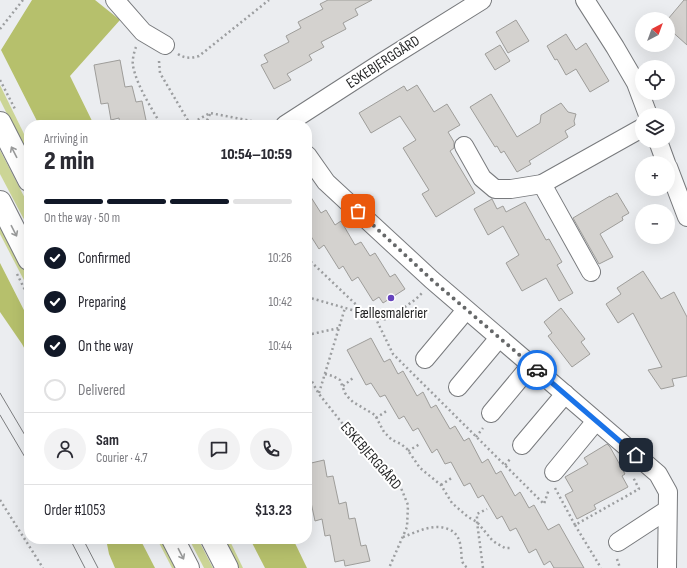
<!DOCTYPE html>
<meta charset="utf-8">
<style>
body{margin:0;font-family:"Sofia Sans Condensed",sans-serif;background:#f2f2f3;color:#2b2b33;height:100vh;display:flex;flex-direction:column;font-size:15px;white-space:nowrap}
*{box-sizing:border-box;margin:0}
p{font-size:13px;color:#7c7c81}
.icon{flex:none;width:22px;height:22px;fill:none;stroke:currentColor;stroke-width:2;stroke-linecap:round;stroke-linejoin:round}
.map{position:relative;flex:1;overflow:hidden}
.panel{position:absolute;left:24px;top:120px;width:288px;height:424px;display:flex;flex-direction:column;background:#fff;border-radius:16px;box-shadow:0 4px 16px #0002}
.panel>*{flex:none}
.needle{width:26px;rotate:41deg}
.buttons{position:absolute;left:635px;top:12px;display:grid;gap:8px}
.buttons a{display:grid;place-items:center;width:40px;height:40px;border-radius:50%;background:#fff;box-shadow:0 4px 16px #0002;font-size:20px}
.pin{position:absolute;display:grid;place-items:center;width:34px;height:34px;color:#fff;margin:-17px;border-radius:8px;box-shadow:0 2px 6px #0006}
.courier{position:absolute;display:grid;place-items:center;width:40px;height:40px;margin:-20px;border:3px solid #1a73e8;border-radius:50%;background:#fff;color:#222;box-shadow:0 1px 5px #0007}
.head em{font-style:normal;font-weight:800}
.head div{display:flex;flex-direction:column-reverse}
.head{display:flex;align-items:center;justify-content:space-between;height:68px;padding:0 20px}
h1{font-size:26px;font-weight:800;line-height:30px}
.bar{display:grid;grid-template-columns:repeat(4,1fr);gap:6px 4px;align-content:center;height:48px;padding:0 20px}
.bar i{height:5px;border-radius:3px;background:#e1e1e2}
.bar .current{background:#111827}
.bar p{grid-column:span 4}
.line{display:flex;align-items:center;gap:10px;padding:0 20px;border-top:1px solid #e1e1e2}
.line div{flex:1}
.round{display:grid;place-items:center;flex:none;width:42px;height:42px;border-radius:21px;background:#f2f2f3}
ol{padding:0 20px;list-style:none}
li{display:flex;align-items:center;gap:12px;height:44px}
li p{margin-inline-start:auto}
li .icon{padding:4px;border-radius:50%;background:#111827;color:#fff;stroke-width:4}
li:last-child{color:#7c7c81}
li i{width:22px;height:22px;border:2px solid #e1e1e2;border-radius:50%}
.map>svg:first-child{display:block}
</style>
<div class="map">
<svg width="687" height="568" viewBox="0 0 687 568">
<rect width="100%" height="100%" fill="#ebedf0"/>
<!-- green -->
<g fill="#ccd596">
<polygon points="0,85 29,144 29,158 0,100"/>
<polygon points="0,150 29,206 29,229 0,174"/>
<polygon points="0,224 10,239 29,275 29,290 0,234"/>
<polygon points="157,539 164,539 179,568 172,568"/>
<polygon points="189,539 198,539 213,568 204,568"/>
<polygon points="221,539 229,539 243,568 236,568"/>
</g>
<!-- forest -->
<g fill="#b6c06c">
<polygon points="32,0 95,0 120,20 70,76 94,125 39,125 1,50"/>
<polygon points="0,263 29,320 29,357 22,344 0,312"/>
<polygon points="106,539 140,539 155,568 115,568 109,554"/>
<polygon points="250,539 293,539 307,568 265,568"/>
</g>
<!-- building -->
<g fill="#d4d2cf" stroke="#9e9d9a">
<polygon points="328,0 372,0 355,9 358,15 343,23 346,29 321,42 324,47 309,55 312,60 287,74 291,80 274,89 261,65 268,62 264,55 289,42 286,36 301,28 298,22 323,9 320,4"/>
<polygon points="684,0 687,0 687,45 668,28 668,19"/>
<polygon points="516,20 529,41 508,53 496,32"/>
<polygon points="566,34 576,50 586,43 609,81 590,92 576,69 566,75 557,59 555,60 547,46"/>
<polygon points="500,45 510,61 495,70 485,54"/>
<polygon points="120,60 125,87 132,86 136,102 142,101 147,125 120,125 119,118 111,120 108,103 101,104 94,65"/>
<polygon points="417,85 434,112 447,104 460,125 448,132 454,142 454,148 450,151 475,193 436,217 422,194 429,190 403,148 416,140 400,116 371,133 359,113 404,86 407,91"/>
<polygon points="491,94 517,137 540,123 541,115 561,103 568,112 576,114 574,121 575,125 565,131 568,137 529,161 531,164 517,172 504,151 501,153 497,146 495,147 470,107"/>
<polygon points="307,191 321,213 326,210 335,225 341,221 355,245 361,242 370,256 375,253 390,277 395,274 405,289 383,303 379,297 373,301 358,277 352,281 343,266 339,269 324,245 319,249 307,230"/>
<polygon points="617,193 629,213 622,217 623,220 600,234 613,257 599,264 573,218 610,196 610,197"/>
<polygon points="492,199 497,209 503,206 506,212 525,202 546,240 549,239 562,262 557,265 573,293 559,301 546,278 522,291 506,263 519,255 503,226 488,235 474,209"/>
<polygon points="643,271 661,299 674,292 687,317 687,376 672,379 674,386 661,389 648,370 662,367 633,313 618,323 606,304 621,294 617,288"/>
<polygon points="561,308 585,339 581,342 590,354 572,367 548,336 552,333 544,322"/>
<polygon points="371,338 384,362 390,359 398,374 403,371 417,396 423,392 431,408 436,405 450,429 455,426 464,441 469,438 482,463 488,459 496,474 501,471 515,496 520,492 529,508 534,505 548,530 559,524 584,568 554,568 550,561 544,565 536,549 529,553 516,528 510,531 502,516 497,519 483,495 478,498 470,483 464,486 451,462 445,464 437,449 432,453 418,428 413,431 404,416 399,419 385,395 380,397 371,383 366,385 347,350"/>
<polygon points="607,444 610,447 625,474 622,476 628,487 594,505 596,509 577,519 565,495 573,491 565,477 588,464 584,458"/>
<polygon points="324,460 327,477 333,476 339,504 346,502 349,519 355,518 361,546 366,545 370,561 345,566 344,560 335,562 330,535 325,536 322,519 315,521 309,493 307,493 307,464"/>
</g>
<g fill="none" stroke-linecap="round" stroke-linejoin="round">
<defs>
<g id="minor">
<polyline points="115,0 143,32 165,45"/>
<polyline points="585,0 615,47 636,83 648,115"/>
<polyline points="285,125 381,63 482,0"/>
<polyline points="658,141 666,163"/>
<polyline points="464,146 482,178 495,189 511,189 542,184 642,128"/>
<polyline points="307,155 326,182 432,280 658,474 668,492 667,568"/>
<polyline points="668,167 687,217"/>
<polyline points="542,184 591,272"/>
<polyline points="425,359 466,310"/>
<polyline points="458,387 499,338"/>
<polyline points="491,413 531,365"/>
<polyline points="522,445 565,394"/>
<polyline points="554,472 596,421"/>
<polyline points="618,542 667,510"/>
</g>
<g id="major">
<polyline points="0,123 29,180"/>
<polyline points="0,202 29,259"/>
<polyline points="173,539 188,568"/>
<polyline points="212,539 227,568"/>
</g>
</defs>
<!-- minor casing -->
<use href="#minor" stroke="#787a7d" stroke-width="20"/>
<!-- major casing -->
<use href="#major" stroke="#787a7d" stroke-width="24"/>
<!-- path -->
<g stroke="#9c9ea0" stroke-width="2.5" stroke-dasharray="2 3" stroke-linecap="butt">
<polyline points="0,29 23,0"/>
<path d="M136,47C134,52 132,60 133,66C137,86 151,107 161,125"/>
<path d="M178,54C185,59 192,58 199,56L269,0"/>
<polyline points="159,61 160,73 190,124 210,113 262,123"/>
<polyline points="0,80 15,109"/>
<polyline points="205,125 210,114"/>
<polyline points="307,258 366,314"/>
<polyline points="17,274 29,298"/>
<polyline points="307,297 387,320 416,299 422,293"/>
<polyline points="375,317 393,354 544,504 549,489"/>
<polyline points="307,335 339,328"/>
<polyline points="307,373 319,394 354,438 401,488 408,505 407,527 389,568"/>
<polyline points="325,374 333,376 340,380 345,393 348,397 353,402 375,415 384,432 392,440 401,444 407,449 420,468 441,485 452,503 468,517 477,522 492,540 496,543 505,548 512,548"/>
<polyline points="343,386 353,378"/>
<polyline points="319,393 345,308"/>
<polyline points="376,418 388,410"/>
<polyline points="476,437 483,428"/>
<polyline points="408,451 420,444"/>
<polyline points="505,465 511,458"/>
<polyline points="441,485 453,477"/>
<polyline points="555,488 575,525 639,489 633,477"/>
<polyline points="0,500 43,568"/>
<polyline points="575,525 601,568"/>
<path d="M403,537C417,532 433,523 448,529C457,532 460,540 461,549C462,556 460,564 468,568"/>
<polyline points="617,559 620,568"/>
<polyline points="483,568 477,522 477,514 487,509"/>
</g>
<!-- minor -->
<use href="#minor" stroke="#fff" stroke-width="18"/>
<!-- major -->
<use href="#major" stroke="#fff" stroke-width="22"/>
<!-- tram -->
<g stroke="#7c7d7f" stroke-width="1">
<polyline points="0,393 29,442"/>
<polyline points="0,415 29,464"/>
<polyline points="70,539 85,568"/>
<polyline points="83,539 98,568"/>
</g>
</g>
<!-- one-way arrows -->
<defs><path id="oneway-shaft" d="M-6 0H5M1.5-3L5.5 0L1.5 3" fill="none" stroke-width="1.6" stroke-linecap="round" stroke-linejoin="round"/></defs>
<g stroke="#9a9b9b">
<use href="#oneway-shaft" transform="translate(14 152) rotate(-117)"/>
<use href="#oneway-shaft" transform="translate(14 231) rotate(63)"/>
<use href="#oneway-shaft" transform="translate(181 554) rotate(63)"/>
</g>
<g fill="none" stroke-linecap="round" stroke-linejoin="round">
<!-- done -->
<polyline stroke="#666869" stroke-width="4" stroke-dasharray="0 7.2" points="358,211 432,280 537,370"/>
<!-- route -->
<polyline stroke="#1a73e8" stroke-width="5" points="537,370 636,455"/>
</g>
<!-- markers -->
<circle fill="#6644bd" stroke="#fff" stroke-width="1.5" cx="391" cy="298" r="4"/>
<g text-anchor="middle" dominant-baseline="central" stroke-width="4" stroke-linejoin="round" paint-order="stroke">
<!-- street labels -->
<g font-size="15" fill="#1f2021" stroke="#fff">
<text transform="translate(383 62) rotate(-33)">ESKEBJERGGÅRD</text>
<text transform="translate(371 456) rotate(49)">ESKEBJERGGÅRD</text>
</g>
<!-- poi labels -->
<g font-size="15" fill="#1f2021" stroke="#fff">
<text x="391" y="313">Fællesmalerier</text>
</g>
</g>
</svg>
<div class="buttons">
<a><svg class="needle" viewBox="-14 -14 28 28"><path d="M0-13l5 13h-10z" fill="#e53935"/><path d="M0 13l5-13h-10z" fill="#7c7c81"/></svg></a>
<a><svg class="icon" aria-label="locate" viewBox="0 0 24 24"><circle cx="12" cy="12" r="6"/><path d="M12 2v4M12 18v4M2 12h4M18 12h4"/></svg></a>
<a><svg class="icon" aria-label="layers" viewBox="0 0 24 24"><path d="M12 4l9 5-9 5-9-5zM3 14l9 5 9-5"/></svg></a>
<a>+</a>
<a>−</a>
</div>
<div class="pin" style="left:358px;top:211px;background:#ea580c"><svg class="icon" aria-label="bag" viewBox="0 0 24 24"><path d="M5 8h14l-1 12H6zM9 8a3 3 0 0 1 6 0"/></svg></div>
<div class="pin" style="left:636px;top:455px;background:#1f2937"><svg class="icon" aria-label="home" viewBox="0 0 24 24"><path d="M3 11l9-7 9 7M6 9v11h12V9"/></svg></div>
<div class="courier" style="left:537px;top:370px"><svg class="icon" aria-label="car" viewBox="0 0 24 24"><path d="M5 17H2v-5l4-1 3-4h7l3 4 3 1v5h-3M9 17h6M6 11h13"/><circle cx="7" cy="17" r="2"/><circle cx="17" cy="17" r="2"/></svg></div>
<section class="panel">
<div class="head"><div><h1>2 min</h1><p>Arriving in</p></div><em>10:54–10:59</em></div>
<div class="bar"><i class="current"></i><i class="current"></i><i class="current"></i><i></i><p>On the way · 50 m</p></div>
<ol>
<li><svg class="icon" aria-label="check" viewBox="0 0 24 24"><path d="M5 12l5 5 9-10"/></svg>Confirmed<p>10:26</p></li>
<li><svg class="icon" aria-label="check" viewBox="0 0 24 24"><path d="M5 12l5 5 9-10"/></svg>Preparing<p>10:42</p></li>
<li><svg class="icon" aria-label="check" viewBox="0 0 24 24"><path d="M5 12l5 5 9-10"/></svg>On the way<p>10:44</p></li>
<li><i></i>Delivered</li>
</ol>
<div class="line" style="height:72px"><a class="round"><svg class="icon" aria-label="person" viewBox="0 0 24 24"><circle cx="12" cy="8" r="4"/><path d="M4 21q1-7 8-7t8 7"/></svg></a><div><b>Sam</b><p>Courier · 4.7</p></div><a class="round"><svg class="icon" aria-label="chat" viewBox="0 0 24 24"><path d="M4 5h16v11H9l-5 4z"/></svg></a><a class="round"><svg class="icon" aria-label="phone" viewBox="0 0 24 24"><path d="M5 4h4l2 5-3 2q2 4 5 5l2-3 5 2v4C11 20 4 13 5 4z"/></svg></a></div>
<div class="line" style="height:52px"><div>Order #1053</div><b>$13.23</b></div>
</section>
</div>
